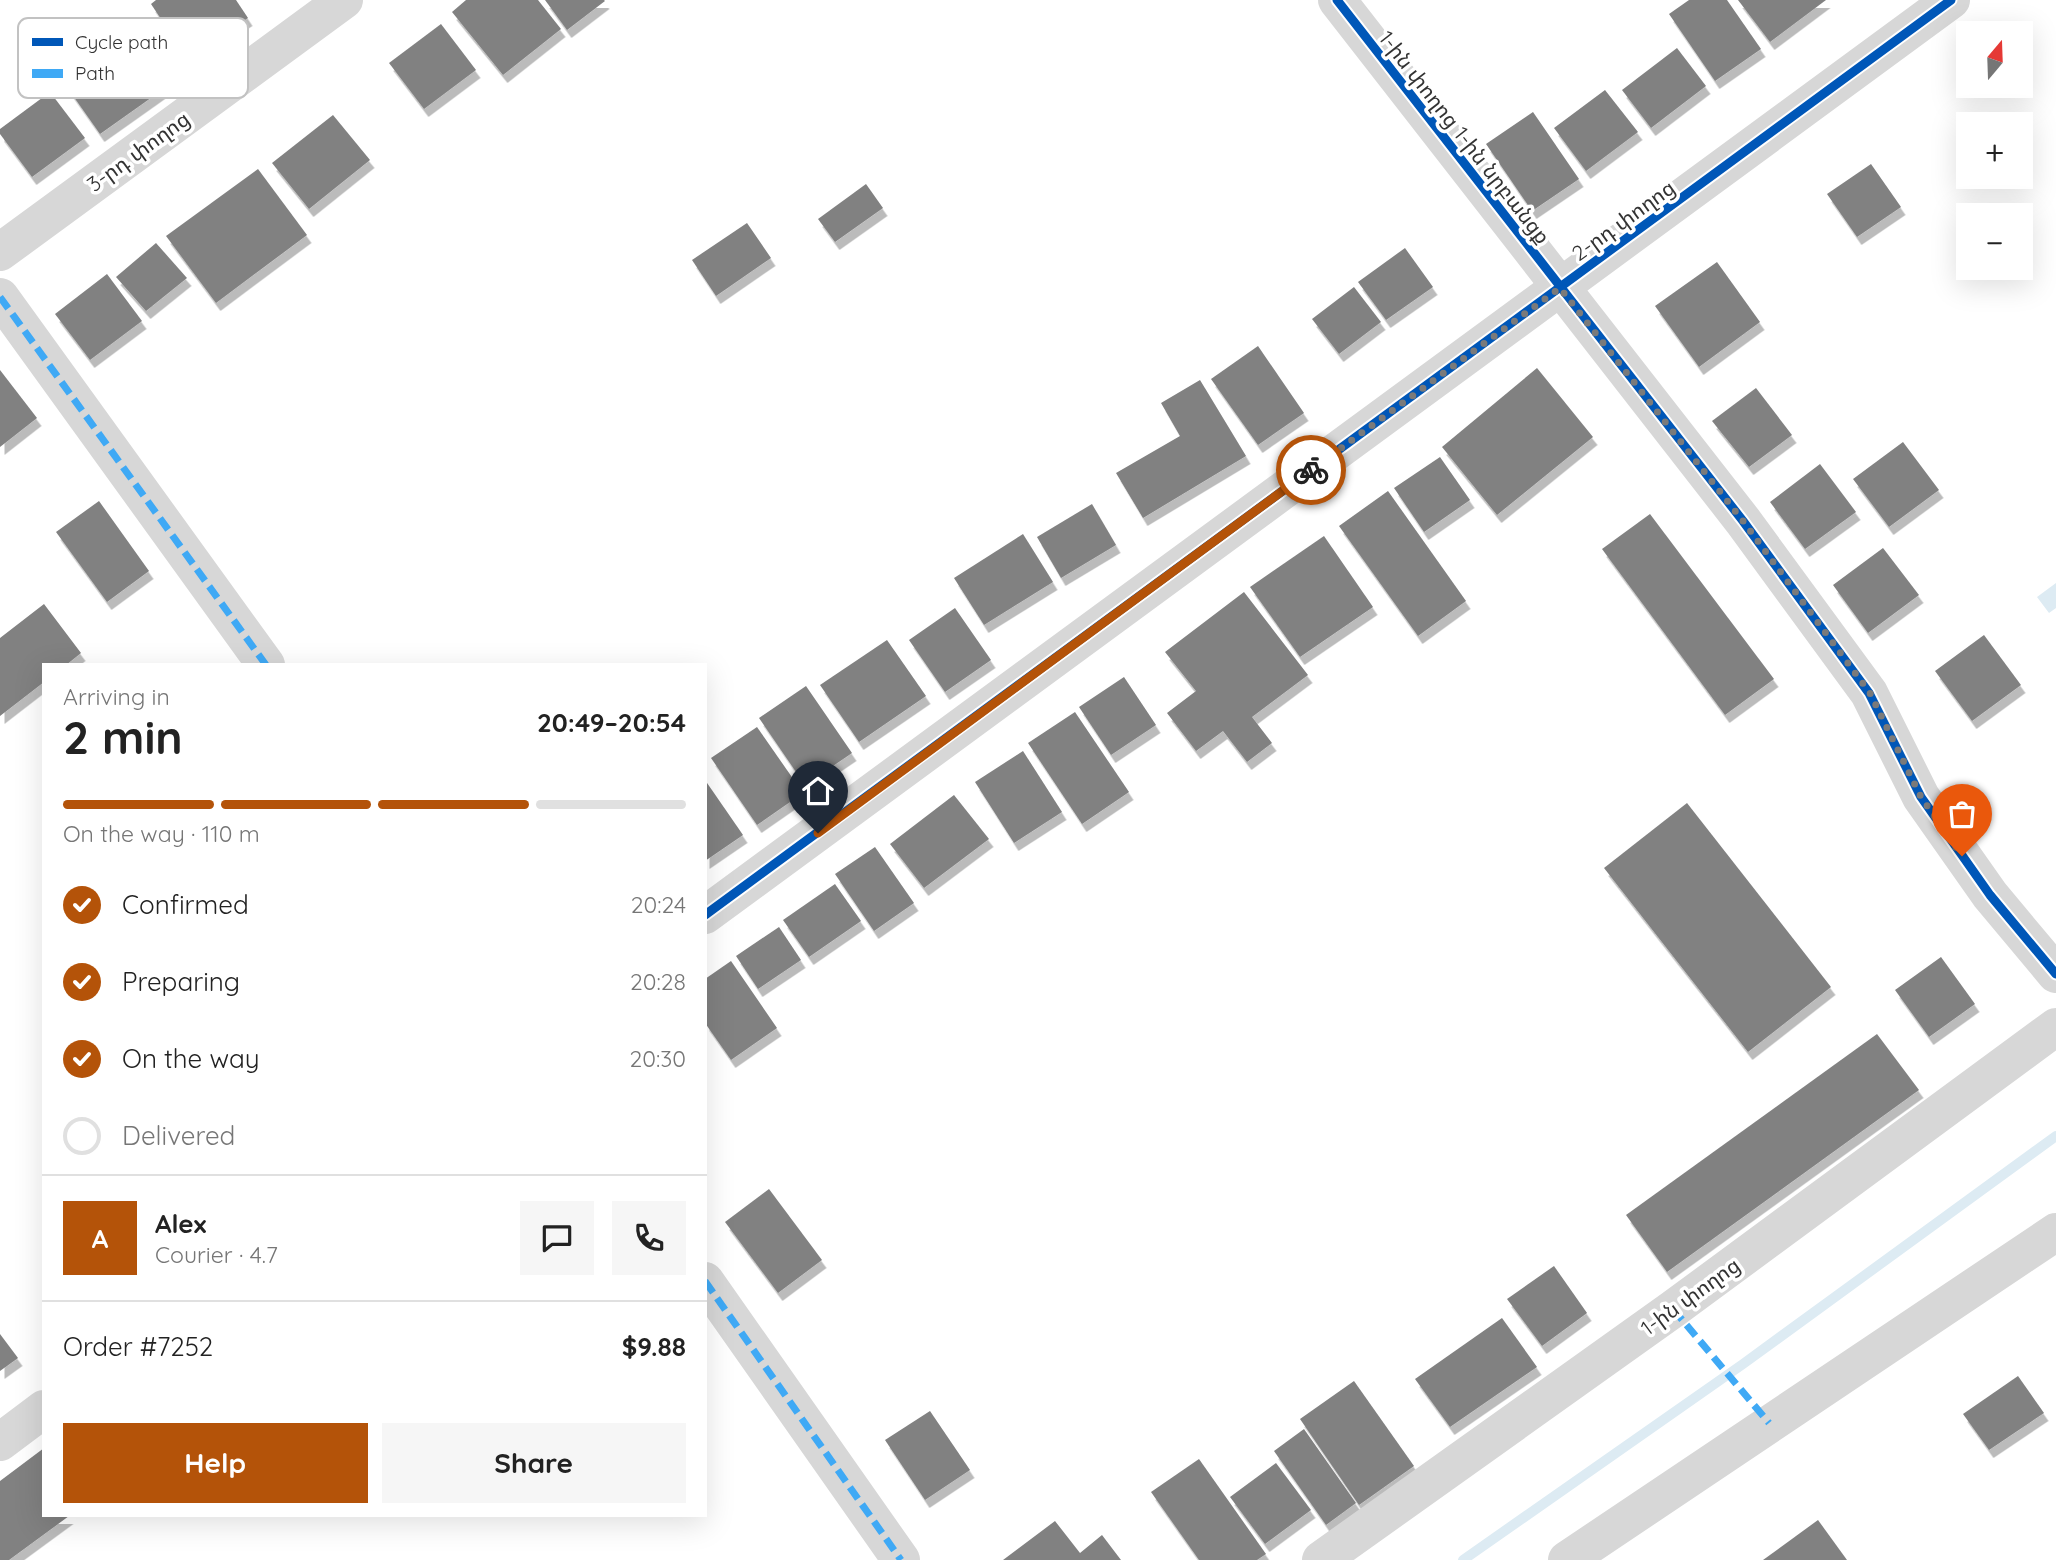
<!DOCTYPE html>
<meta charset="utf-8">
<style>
body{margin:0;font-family:Quicksand,"Noto Sans Armenian",sans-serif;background:#f6f6f6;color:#222;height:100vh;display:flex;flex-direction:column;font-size:26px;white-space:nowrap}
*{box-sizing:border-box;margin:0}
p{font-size:23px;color:#767676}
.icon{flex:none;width:38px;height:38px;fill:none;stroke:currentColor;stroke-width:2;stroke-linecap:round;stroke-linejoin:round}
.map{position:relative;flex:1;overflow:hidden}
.sheet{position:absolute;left:42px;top:663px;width:665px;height:854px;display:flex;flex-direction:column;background:#fff;border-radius:0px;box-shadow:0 7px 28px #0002}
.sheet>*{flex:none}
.needle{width:46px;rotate:19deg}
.fabs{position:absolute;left:1956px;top:21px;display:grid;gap:14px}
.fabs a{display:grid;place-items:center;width:77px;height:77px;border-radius:0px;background:#fff;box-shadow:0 7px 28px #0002;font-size:35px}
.pin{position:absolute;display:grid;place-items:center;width:60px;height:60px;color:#fff;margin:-72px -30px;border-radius:50% 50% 50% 0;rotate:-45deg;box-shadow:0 0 7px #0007}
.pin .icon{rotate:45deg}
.courier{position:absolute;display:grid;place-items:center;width:70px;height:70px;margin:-35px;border:5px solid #b45309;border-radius:50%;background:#fff;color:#222;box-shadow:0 2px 9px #0007}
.summary em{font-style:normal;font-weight:800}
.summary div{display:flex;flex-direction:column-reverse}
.summary{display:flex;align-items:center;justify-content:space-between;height:119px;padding:0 21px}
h1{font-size:46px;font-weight:800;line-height:52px}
.bar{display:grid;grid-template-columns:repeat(4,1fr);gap:10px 7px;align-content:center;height:84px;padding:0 21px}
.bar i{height:9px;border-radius:5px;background:#e0e0e0}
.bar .current{background:#b45309}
.bar p{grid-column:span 4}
.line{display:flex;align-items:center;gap:18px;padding:0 21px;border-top:2px solid #e0e0e0}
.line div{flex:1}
.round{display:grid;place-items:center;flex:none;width:74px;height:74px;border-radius:0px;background:#f6f6f6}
ol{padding:0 21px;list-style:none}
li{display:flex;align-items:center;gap:21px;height:77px}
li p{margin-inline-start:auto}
li .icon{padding:7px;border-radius:50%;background:#b45309;color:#fff;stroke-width:4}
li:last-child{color:#767676}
li i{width:38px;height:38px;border:4px solid #e0e0e0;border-radius:50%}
.action{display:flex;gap:14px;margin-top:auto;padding:14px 21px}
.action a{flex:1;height:80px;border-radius:0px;background:#b45309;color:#fff;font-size:28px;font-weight:800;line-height:80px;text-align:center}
.action a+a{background:#f6f6f6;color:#222}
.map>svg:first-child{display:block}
</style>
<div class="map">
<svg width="2056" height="1560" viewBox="0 0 2056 1560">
<defs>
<filter id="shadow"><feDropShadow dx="4.5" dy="8" stdDeviation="0" flood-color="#0004"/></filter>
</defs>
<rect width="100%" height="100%" fill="#fff"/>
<!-- water -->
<polygon fill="#ddebf3" points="2056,583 2056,608 2049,613 2037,597"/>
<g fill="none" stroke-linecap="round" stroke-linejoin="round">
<!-- stream -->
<polyline stroke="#ddebf3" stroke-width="10" points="1463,1560 1743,1364 2056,1136"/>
</g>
<!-- building -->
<g fill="#818181" filter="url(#shadow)">
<polygon points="156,0 236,0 248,18 187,58 151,4"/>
<polygon points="466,0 538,0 561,29 503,75 452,12"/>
<polygon points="545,0 604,0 605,1 567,30"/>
<polygon points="1689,0 1727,0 1761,49 1715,81 1669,14"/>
<polygon points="1738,0 1826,0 1770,42"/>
<polygon points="441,24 476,70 424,109 389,63"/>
<polygon points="143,27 179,78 100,134 64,83"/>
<polygon points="1677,48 1706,86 1651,128 1622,90"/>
<polygon points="1605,90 1638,132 1586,171 1554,128"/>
<polygon points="50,92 85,138 32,177 0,134 0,129"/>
<polygon points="1533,112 1579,179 1532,211 1486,144"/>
<polygon points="333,115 370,160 309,209 272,163"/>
<polygon points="1871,164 1901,207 1857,237 1827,194"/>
<polygon points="258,169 307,235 216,303 166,236"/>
<polygon points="866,184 883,208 835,242 818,219"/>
<polygon points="747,223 771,258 716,296 692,260"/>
<polygon points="156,243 187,278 146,311 116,277"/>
<polygon points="1405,248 1433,287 1386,320 1358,282"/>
<polygon points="1717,262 1760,322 1699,367 1655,306"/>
<polygon points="107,274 142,321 90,360 55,314"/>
<polygon points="1354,287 1381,322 1339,354 1312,319"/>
<polygon points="1258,346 1304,413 1258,445 1211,379"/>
<polygon points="1537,368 1593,437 1497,515 1442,447"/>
<polygon points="0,370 37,418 0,447"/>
<polygon points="1200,380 1246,456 1143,518 1116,473 1180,436 1161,403"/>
<polygon points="1756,388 1792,435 1749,467 1712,421"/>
<polygon points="1903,442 1939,490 1889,527 1853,479"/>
<polygon points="1440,457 1470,500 1424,532 1394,488"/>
<polygon points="1820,464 1856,512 1805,549 1770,502"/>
<polygon points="1388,491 1466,601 1418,636 1339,526"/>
<polygon points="99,501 149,571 107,602 56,532"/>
<polygon points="1092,504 1116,545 1061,578 1037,537"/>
<polygon points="1650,514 1774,679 1725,715 1602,549"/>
<polygon points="1023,534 1053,582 984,625 954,578"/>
<polygon points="1324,536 1373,607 1300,657 1250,587"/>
<polygon points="1883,548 1919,595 1868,633 1833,585"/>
<polygon points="1244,592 1308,675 1252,717 1272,743 1247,762 1223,731 1196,751 1167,713 1196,691 1165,652"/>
<polygon points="44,604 81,653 66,665 44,665 44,682 0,716 0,638"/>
<polygon points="955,608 991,660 945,692 909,640"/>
<polygon points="1984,635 2021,685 1972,721 1935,671"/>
<polygon points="887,640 926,696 859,742 820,685"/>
<polygon points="1124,677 1156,725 1111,755 1079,707"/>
<polygon points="806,686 852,753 805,785 759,718"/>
<polygon points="1075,712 1129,792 1082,824 1028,743"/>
<polygon points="757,727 803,793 757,825 711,758"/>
<polygon points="1023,751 1062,812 1014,843 975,782"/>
<polygon points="705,780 743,835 705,861"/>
<polygon points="954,795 989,839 924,888 890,844"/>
<polygon points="1687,803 1831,987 1748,1052 1604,868"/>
<polygon points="875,847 914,903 874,931 835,874"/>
<polygon points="835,884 861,921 809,957 783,920"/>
<polygon points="779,927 801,960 758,989 736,956"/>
<polygon points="1941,957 1975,1004 1929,1037 1895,990"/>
<polygon points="731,961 777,1028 731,1060 705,1023 705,979"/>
<polygon points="1877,1034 1919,1090 1667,1272 1626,1215"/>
<polygon points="769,1189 822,1260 778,1293 725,1222"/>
<polygon points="1554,1266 1587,1313 1542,1346 1507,1299"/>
<polygon points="1502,1318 1537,1367 1450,1427 1415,1379"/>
<polygon points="0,1334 18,1358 0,1371"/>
<polygon points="2018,1376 2044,1413 1989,1450 1963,1414"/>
<polygon points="1354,1381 1414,1466 1359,1505 1300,1419"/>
<polygon points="930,1411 970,1470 925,1500 885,1440"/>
<polygon points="1304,1429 1356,1503 1326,1525 1274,1451"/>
<polygon points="44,1448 44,1516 69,1516 9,1560 0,1560 0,1481"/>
<polygon points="1199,1459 1266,1554 1257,1560 1199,1560 1151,1492"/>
<polygon points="1276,1463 1311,1510 1265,1544 1230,1497"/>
<polygon points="1818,1520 1847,1560 1763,1560"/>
<polygon points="1055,1521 1080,1553 1102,1535 1121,1560 1003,1560"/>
</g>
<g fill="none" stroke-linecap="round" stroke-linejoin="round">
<!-- street -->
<g stroke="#d7d7d7" stroke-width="38">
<polyline points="1337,0 1743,521 1869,693 1921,797 1990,895 2056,974"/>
<polyline points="0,252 344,0"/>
<polyline points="0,297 266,665"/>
<polyline points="705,915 1951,0"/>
<polyline points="705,1281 901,1560"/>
<polyline points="0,1442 44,1409"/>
<polyline points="1321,1560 1673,1309 2056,1027"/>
<polyline points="1567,1560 2056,1232"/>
</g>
<!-- quiet -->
<g stroke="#3fa9f5" stroke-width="7" stroke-dasharray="14 7" stroke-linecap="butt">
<polyline points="0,297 266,665"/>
<polyline points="705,1281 901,1560"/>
<polyline points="1673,1309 1769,1423"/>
</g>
<defs>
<g id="cycleway">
<polyline points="1337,0 1743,521 1869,693 1921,797 1990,895 2056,974"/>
<polyline points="705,915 1951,0"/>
</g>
</defs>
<!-- cycleway casing -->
<use href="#cycleway" stroke="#fff" stroke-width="13"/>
<!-- cycleway -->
<use href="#cycleway" stroke="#0057b8" stroke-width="9"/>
</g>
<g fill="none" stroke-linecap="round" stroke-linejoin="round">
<!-- done -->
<polyline stroke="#7a7a7a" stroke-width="7" stroke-dasharray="0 12.6" points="1311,470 1560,288 1743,521 1870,693 1921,797 1962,856"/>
<!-- route -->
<polyline stroke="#b45309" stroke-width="9" points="818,833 1311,470"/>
</g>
<g text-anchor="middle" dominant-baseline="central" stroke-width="7" stroke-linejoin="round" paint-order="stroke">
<!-- street labels -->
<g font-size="21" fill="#333" stroke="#fff">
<text transform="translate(1465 137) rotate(52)">1-ին փողոց 1-ին նրբանցք</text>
<text transform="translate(138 151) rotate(-36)">3-րդ փողոց</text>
<text transform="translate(1623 220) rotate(-36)">2-րդ փողոց</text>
<text transform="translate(1690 1296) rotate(-36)">1-ին փողոց</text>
</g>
</g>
<!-- legend -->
<rect x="18" y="18" width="230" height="80" rx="10" fill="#fff" stroke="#c2c2c2" stroke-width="2"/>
<rect x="32" y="38" width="31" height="8" fill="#0057b8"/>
<rect x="32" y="69" width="31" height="9" fill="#3fa9f5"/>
<g font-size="19" fill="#333">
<text x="75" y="49">Cycle path</text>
<text x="75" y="80">Path</text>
</g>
</svg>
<div class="fabs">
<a><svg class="needle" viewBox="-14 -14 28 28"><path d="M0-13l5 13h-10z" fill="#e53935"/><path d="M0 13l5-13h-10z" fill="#767676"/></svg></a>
<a>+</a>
<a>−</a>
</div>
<div class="pin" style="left:1962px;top:856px;background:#ea580c"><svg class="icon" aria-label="bag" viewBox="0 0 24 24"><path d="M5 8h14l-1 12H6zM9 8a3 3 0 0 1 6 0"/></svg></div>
<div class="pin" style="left:818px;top:833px;background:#1f2937"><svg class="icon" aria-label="home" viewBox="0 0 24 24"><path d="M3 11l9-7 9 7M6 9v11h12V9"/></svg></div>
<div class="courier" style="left:1311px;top:470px"><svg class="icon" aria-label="bike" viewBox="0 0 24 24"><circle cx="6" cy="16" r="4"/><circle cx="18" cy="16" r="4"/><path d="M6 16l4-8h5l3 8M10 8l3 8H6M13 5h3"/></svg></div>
<section class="sheet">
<div class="summary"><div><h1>2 min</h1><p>Arriving in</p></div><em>20:49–20:54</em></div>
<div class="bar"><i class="current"></i><i class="current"></i><i class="current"></i><i></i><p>On the way · 110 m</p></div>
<ol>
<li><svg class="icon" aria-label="check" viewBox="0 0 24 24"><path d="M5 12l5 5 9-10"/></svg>Confirmed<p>20:24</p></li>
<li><svg class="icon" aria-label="check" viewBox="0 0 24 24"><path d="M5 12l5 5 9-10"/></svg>Preparing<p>20:28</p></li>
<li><svg class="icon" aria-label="check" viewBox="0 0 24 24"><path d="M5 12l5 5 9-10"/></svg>On the way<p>20:30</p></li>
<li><i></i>Delivered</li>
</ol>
<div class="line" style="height:126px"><b class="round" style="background:#b45309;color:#fff">A</b><div><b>Alex</b><p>Courier · 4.7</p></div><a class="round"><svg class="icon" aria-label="chat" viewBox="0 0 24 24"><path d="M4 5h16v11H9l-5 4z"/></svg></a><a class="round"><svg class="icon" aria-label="phone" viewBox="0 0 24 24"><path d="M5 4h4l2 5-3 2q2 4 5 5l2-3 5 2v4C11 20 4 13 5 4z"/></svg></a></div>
<div class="line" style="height:91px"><div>Order #7252</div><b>$9.88</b></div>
<div class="action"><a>Help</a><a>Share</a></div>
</section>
</div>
